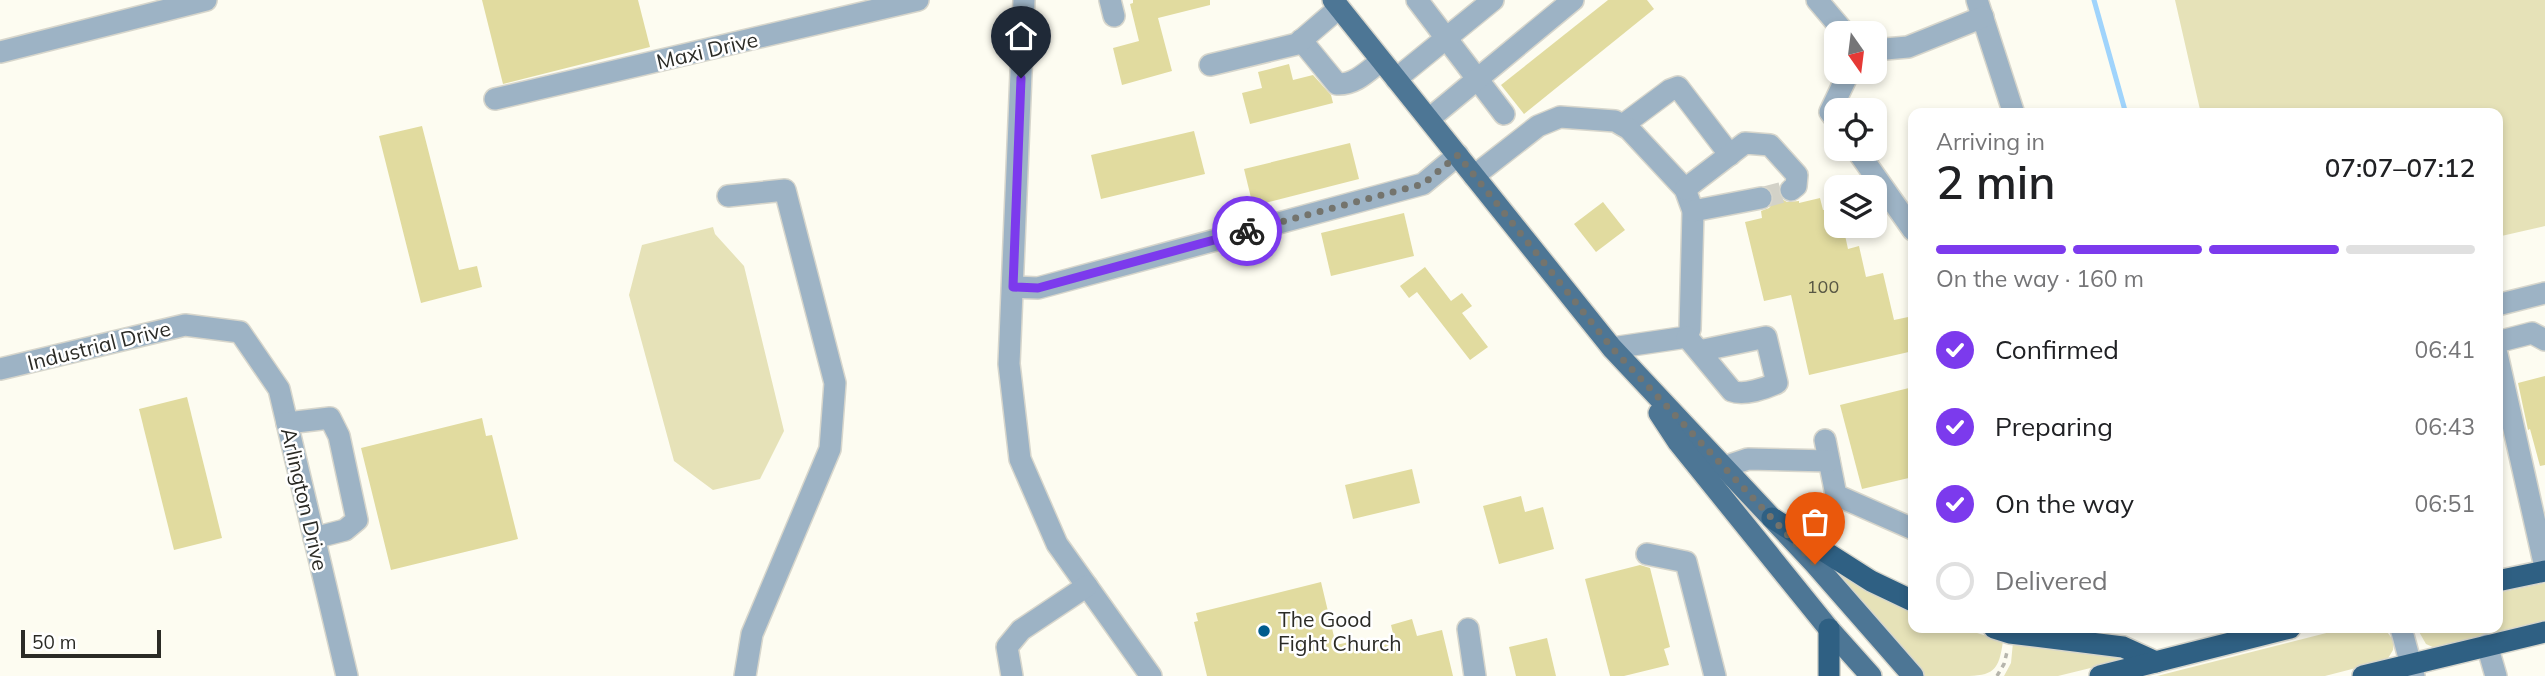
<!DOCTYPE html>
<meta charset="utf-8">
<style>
body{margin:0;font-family:Mulish,sans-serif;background:#f6f6f6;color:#202124;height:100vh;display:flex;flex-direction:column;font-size:26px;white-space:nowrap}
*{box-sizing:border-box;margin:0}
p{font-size:23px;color:#757577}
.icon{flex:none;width:38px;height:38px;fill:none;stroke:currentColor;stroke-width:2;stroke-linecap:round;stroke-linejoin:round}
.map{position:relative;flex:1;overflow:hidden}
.side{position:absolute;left:1908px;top:108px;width:595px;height:525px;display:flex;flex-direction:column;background:#fff;border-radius:14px;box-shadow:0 4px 10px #0003}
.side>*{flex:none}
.needle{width:46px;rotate:166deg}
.tools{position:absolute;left:1824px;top:21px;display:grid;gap:14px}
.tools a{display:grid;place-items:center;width:63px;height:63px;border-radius:14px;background:#fff;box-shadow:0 4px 10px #0003;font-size:35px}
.scale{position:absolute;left:21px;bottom:18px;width:140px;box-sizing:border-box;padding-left:7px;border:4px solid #2b2b26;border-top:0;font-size:19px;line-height:24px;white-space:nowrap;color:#2b2b26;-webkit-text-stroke:5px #fff;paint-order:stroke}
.pin{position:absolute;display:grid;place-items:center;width:60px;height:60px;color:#fff;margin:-72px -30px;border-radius:50% 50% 50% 0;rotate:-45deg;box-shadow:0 0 7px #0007}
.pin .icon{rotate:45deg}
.courier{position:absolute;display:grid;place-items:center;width:70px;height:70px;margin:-35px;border:5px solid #7c3aed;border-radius:50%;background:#fff;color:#222;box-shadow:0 2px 9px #0007}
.summary em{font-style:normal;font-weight:600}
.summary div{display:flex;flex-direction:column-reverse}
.summary{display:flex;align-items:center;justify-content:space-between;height:119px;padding:0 28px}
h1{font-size:46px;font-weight:600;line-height:52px}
.bar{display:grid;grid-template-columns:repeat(4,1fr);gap:10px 7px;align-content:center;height:84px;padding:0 28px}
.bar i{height:9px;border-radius:5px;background:#e0e0e0}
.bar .selected{background:#7c3aed}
.bar p{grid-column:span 4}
ol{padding:0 28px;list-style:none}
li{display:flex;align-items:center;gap:21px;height:77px}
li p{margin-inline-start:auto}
li .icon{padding:7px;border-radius:50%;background:#7c3aed;color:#fff;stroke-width:4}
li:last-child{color:#757577}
li i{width:38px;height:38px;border:4px solid #e0e0e0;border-radius:50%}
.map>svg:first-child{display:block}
</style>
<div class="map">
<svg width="2545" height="676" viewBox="0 0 2545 676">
<rect width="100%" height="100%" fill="#fdfcf1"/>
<!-- green -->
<g fill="#e6e2b8">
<polygon points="2175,0 2545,0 2545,226 2497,237 2497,114 2201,114"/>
<polygon points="713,227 715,234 744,266 784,431 760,479 713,490 674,461 629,295 642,245"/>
<path d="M1820,560L1913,610V628H1961L2003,641C1999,671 1993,676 1964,676C1951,676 1937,676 1924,676Z"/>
<polygon points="2545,583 2545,620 2537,624 2437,649 2426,644 2418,630 2418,628 2497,628 2497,593"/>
<polygon points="2346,628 2384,628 2394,641 2393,650 2387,660 2325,676 2157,676"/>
<polygon points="2013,642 2078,653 2122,655 2123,660 2058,676 2004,676 2011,663"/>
</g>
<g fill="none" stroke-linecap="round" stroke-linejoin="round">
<!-- stream -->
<polyline stroke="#a0d4fc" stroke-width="5" points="2094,0 2126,114"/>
</g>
<!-- building -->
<g fill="#e1db9f">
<polygon points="482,0 638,0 650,47 503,84"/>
<polygon points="1133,0 1210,0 1210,5 1158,18 1172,71 1122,85 1113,48 1139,41 1130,4 1133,3"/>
<polygon points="1608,0 1647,0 1654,9 1524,114 1501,85"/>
<polygon points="1289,64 1293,80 1313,75 1331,95 1333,103 1250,124 1242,93 1262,88 1258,72"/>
<polygon points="422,126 459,270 477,266 482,287 421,303 379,136"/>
<polygon points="1194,131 1205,174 1101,199 1091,155"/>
<polygon points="1350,143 1359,179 1253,206 1244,169"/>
<polygon points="1779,185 1780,198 1787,202 1799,201 1799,203 1820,198 1823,210 1830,209 1834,226 1843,226 1848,249 1859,246 1866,277 1883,273 1894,320 1913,316 1913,351 1809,375 1791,295 1764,301 1745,222 1762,218 1761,211 1769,208 1774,202 1774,195 1768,187"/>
<polygon points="1603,202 1625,230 1596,252 1574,224"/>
<polygon points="1404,213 1414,256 1331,276 1321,233"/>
<polygon points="1425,267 1451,301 1462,293 1472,306 1462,313 1488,347 1470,360 1417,292 1409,298 1400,286"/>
<polygon points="2545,376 2545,465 2540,466 2530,429 2528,430 2518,383"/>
<polygon points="1913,387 1913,477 1862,489 1840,405"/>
<polygon points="187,397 222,538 174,550 139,409"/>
<polygon points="482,418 486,436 492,435 518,539 391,570 361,448"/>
<polygon points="1412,469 1420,503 1353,519 1345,485"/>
<polygon points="1521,496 1525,512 1543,507 1554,549 1499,564 1483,506"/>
<polygon points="1640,565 1650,568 1670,647 1664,649 1669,665 1624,676 1610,676 1585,579"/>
<polygon points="1321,582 1336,645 1358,640 1361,651 1395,642 1391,625 1412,619 1417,636 1442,630 1453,676 1207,676 1194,622 1198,621 1196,613"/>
<polygon points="1547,638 1556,676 1516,676 1509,647"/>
</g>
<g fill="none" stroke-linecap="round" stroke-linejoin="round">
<!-- minor-tunnel -->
<polyline stroke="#d3d2c8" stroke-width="21" stroke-dasharray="21 10" stroke-linecap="butt" points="1761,198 1791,190"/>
<defs>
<g id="minor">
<polyline points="1024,0 1009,364 1020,459 1057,544 1151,676"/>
<polyline points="1110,0 1114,16"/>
<polyline points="1417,0 1504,114"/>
<polyline points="1817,0 1845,33"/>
<polyline points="1977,0 2014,114"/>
<path d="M1301,40L1337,84C1355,85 1368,71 1381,61"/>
<polyline points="1874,50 1908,47 1983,17"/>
<polyline points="0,52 206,0"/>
<polyline points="1210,65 1297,44 1339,8"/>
<polyline points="1396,79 1493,0"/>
<polyline points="495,99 918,0"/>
<polyline points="1429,119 1573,0"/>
<polyline points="1836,120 1830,112 1849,72"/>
<polyline points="1623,125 1670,90 1678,87 1730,155"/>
<polyline points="1856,149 1913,230"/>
<polyline points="1474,176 1538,126 1560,117 1615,121 1629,129 1685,189 1693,211 1690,329 1687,337 1612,348"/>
<polyline points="1685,189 1745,143 1770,145 1797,175 1796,186 1791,190"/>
<polyline points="728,196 785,190 835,383 830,449 752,634 745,676"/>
<polyline points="1693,211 1761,198"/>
<polyline points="1013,287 1038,288 1423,184 1458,155"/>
<polyline points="2497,305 2545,293"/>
<path d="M1687,337L1732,391C1744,396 1766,388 1777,383L1766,337L1699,351"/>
<polyline points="2497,342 2532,333 2545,340"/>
<polyline points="2497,354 2545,567"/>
<polyline points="0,369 185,325 240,332 279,389 347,676"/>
<polyline points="287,423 330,418 339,436 357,520 345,530 314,538"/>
<polyline points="1825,440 1836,495 1913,529"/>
<polyline points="1724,467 1748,459 1829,461"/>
<polyline points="1647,554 1686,562 1715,676"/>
<polyline points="2401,628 2414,676"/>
<polyline points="1468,629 1475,676"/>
<polyline points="2487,645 2496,676"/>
<polyline points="1012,676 1007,647 1021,630 1087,586"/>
</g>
<g id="major">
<polyline points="1333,0 1612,348 1815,564 1913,676"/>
<polyline points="1659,413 1678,442 1829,629 1871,676"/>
</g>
<g id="highway">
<polyline points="1772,518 1871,581 1913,601"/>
<polyline points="2497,581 2545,571"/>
<polyline points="1994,628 2010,633 2123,647 2156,662"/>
<polyline points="1829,629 1829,676"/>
<polyline points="2100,676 2290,628"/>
<polyline points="2363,676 2545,632"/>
</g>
</defs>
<!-- minor casing -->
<use href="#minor" stroke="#d7d6cc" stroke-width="24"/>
<!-- major casing -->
<use href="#major" stroke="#d7d6cc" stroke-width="24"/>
<!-- highway casing -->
<use href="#highway" stroke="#d7d6cc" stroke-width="24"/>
<!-- path -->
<polyline stroke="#b6b5ac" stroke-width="3.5" stroke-dasharray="5 5" stroke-linecap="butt" points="1997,676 2004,664 2007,652"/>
<!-- minor -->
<use href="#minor" stroke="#9db3c5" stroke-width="21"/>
<!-- major -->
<use href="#major" stroke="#4d7695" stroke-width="21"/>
<!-- highway -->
<use href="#highway" stroke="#2f6083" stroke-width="21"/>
</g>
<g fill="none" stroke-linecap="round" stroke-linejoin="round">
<!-- done -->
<polyline stroke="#74746d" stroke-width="7" stroke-dasharray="0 12.6" points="1247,231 1423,184 1458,155 1612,348 1815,564"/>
<!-- route -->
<polyline stroke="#7c3aed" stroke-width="9" points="1021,78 1013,287 1038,288 1247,231"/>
</g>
<!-- markers -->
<circle fill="#005c8d" stroke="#fff" stroke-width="2.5" cx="1264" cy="631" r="7"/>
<g text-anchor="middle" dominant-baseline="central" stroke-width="5" stroke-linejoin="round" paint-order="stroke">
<!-- number labels -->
<g font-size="18" fill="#585744">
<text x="1823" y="286">100</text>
</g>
<!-- street labels -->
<g font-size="21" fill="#2b2b26" stroke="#fff">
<text transform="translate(707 50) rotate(-13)">Maxi Drive</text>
<text transform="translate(99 345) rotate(-14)">Industrial Drive</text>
<text transform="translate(305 499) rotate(77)">Arlington Drive</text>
</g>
<!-- poi labels -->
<g font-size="21" fill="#2b2b26" stroke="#fff" text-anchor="start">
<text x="1278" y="619">The Good<tspan x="1278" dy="24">Fight Church</tspan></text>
</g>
</g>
</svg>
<div class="tools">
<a><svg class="needle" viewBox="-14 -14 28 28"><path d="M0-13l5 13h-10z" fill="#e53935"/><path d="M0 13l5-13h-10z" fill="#757577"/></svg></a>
<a><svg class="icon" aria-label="locate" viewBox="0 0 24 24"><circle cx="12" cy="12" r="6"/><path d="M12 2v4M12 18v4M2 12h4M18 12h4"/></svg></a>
<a><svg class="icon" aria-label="layers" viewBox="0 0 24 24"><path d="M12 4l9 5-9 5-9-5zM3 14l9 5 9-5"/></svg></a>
</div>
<div class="scale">50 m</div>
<div class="pin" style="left:1815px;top:564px;background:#ea580c"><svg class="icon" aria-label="bag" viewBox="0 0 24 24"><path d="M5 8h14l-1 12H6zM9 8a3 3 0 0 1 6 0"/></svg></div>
<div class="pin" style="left:1021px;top:78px;background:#1f2937"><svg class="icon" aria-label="home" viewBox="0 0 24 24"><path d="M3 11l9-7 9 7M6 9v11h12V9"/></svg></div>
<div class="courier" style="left:1247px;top:231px"><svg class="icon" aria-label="bike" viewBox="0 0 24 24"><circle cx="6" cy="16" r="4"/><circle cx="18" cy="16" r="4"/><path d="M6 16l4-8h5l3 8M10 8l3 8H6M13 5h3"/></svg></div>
<section class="side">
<div class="summary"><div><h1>2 min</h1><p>Arriving in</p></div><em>07:07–07:12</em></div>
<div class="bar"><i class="selected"></i><i class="selected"></i><i class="selected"></i><i></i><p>On the way · 160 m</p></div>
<ol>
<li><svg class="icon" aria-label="check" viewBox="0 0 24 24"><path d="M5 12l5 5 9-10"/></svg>Confirmed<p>06:41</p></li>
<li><svg class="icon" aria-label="check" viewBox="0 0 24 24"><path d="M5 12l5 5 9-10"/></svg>Preparing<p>06:43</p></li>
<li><svg class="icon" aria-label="check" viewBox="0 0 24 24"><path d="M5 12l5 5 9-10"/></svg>On the way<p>06:51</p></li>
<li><i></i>Delivered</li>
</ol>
</section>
</div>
